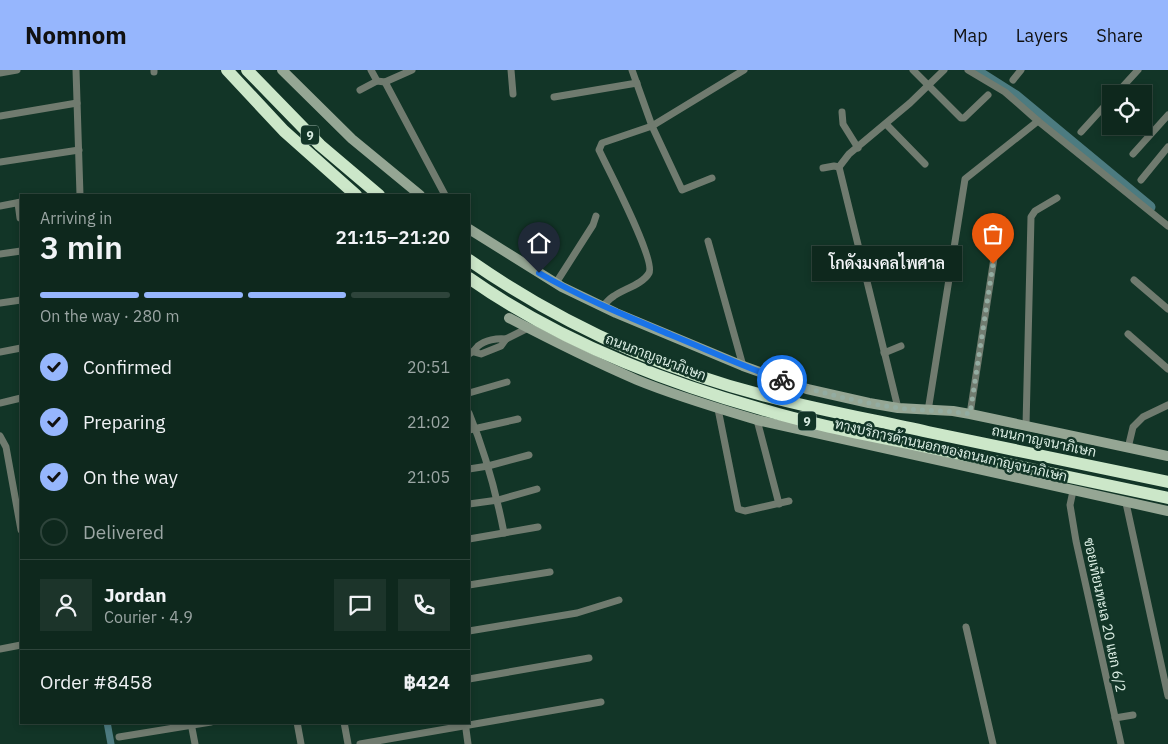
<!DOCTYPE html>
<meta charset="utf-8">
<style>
body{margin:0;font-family:"IBM Plex Sans",Sarabun,sans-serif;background:#1c342a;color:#f1f3f6;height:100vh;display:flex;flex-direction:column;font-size:19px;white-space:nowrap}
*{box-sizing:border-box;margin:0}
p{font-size:16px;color:#9ba6a4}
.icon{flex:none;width:28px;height:28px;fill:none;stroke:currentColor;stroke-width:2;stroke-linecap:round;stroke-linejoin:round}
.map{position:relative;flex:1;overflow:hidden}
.sheet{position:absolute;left:20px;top:124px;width:450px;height:530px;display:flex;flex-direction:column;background:#0e281d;border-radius:0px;box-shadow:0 2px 8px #0003,0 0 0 1px #2e443b}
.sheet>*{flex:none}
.buttons{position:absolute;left:1102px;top:15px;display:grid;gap:10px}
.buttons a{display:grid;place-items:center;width:50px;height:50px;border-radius:0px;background:#0e281d;box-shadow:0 2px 8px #0003,0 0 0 1px #2e443b;font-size:25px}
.pin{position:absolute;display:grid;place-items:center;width:42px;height:42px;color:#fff;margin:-51px -21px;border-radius:50% 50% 50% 0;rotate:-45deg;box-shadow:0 0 5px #0007}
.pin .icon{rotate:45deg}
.courier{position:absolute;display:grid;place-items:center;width:50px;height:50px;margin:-25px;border:4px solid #1a73e8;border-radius:50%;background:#fff;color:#222;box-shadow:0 1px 6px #0007}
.bubble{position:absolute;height:35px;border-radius:0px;background:#0e281d;box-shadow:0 2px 8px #0003,0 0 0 1px #2e443b;font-size:16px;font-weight:600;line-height:35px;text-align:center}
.head em{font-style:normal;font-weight:600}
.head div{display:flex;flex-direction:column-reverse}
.head{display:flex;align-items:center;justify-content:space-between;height:85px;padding:0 20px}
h1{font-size:32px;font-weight:600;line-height:38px}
.bar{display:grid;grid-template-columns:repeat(4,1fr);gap:8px 5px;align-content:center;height:60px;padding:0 20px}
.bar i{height:6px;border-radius:4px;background:#2e443b}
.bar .on{background:#96b6fd}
.bar p{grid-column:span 4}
.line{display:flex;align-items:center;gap:12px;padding:0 20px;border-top:1px solid #2e443b}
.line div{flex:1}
.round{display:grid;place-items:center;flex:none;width:52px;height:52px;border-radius:0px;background:#1c342a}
ol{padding:0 20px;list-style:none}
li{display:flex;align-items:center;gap:15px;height:55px}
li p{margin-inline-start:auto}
li .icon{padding:5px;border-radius:50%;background:#96b6fd;color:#111;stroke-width:4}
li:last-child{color:#9ba6a4}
li i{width:28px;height:28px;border:2px solid #2e443b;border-radius:50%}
header{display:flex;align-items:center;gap:30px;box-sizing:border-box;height:70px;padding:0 25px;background:#96b6fd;color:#111}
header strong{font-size:24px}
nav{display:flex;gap:28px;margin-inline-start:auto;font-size:18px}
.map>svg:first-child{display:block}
</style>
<header>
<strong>Nomnom</strong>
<nav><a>Map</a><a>Layers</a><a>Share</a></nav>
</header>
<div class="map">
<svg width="1168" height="674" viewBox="0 0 1168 674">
<rect width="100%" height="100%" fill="#123527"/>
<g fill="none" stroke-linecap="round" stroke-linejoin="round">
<!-- canal -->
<polyline stroke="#4c7b80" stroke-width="7" points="107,652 111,674"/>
<!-- river -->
<polyline stroke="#4c7b80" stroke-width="11" points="975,0 1016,26 1150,137"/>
<!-- minor -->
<g stroke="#707b6f" stroke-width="7">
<polyline points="76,0 80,125"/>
<polyline points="154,0 154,2"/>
<polyline points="371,0 377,11 385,12"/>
<polyline points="412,0 385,12 445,125"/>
<polyline points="511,0 513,24"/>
<polyline points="632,0 652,56 682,120 712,108"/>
<polyline points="913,0 961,48 964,48 988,25"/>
<polyline points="0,3 17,0"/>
<polyline points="1013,10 1021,0"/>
<polyline points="360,20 377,11"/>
<polyline points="1116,24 1138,0"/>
<polyline points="554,27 637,13"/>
<polyline points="842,42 843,54 858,78"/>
<polyline points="0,46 77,33"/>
<polyline points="1038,51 1168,156"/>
<polyline points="886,54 925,94"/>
<polyline points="1081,62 1111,29"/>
<polyline points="1133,84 1168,45"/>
<polyline points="0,92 79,80"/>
<polyline points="823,98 834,96 839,97"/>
<polyline points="1141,110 1168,77"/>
<polyline points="18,133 20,148"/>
<polyline points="0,136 21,132"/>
<polyline points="708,171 743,296"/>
<polyline points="0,184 21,181"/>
<polyline points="1134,210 1168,239"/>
<polyline points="556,213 593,155 596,146"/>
<polyline points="0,233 21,230"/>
<path d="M603,236C606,233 610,228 614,226C624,219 643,214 649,203C656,190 607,97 599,80L602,73L652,56L744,0"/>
<polyline points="1128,264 1168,299"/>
<polyline points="0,282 21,278"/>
<polyline points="474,282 481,284 501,276 506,269 528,258"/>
<polyline points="884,283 901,276"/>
<path d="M469,284C473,282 475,280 478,276C485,270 497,268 506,269"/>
<polyline points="469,323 507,312"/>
<polyline points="0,333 21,328"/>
<polyline points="898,338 839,97 849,84 910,33 944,0"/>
<polyline points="718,339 738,439 745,441 789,431"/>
<polyline points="928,341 965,109 1038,51 1005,22 968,0"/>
<path d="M469,343C485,382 496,422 504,463"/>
<polyline points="970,344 996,175"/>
<polyline points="757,350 779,434"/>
<polyline points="1026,356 1031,147 1035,141 1057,128"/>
<polyline points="469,360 518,349"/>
<polyline points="0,366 6,377 21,460"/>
<polyline points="1128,378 1133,357 1143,347 1168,335"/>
<polyline points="469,399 488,396 529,385"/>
<polyline points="1073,421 1070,435 1076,471 1121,674"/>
<polyline points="1126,433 1168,626"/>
<polyline points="469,434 498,430 537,419"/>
<polyline points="469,469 538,457"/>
<polyline points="469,515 550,502"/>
<polyline points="966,557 993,674"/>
<polyline points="469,561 577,543 619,530"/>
<polyline points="0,579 21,575"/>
<polyline points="469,609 589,588"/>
<polyline points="1115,648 1133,645"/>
<polyline points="297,652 301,674"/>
<polyline points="344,652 348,674"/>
<polyline points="465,652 468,674"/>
<polyline points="191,653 195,674"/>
<polyline points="119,667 211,652"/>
<polyline points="360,674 601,632"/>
</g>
<!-- secondary -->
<g stroke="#95a694" stroke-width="10">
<polyline points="282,0 352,69 420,125"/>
<polyline points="469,159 562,217 616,243 743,296 807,319 869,333 898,338 953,341 970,344 1168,386"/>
<path d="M509,248C551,270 593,291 637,310C676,326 717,338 757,350L1168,441"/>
</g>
<!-- motorway -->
<g stroke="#cce7c9" stroke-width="12">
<polyline points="227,0 284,61 356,125"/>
<polyline points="247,0 320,75 379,125"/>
<path d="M469,190C558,252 660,299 766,326C819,340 874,350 928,362C1008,379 1088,395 1168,412"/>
<path d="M469,208C557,270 658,310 761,339C814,355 869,365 923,376C1005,393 1086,411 1168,428"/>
</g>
</g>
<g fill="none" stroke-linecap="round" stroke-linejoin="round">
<!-- done -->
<path stroke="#93aca1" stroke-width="5" stroke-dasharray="0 9" d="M782,310C819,323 859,332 898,338C922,341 946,340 970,344L993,194"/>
<!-- route -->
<path stroke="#1a73e8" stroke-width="6" d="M539,203C582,228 626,246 671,265C708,280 744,297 782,310"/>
</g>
<g text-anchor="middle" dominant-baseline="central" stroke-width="5" stroke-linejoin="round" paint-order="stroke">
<!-- shield labels -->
<g fill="#123527" stroke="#9db5aa" stroke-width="1">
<rect x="301" y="55.5" width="18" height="19" rx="4"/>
<rect x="798" y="341.5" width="18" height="19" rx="4"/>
</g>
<g font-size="12" font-weight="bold" fill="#d9ece2">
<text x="310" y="65">9</text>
<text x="807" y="351">9</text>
</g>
<!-- street labels -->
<g font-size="14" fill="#d9ece2" stroke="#123527">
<text transform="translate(656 287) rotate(21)">ถนนกาญจนาภิเษก</text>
<text transform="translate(1044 371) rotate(12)">ถนนกาญจนาภิเษก</text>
<text transform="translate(951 380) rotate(13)">ทางบริการด้านนอกของถนนกาญจนาภิเษก</text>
<text transform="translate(1105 545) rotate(78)">ซอยเทียนทะเล 20 แยก 6/2</text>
</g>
</g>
</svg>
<div class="buttons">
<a><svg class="icon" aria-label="locate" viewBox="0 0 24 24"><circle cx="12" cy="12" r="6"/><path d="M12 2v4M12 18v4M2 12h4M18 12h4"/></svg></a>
</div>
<div class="pin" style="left:993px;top:194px;background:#ea580c"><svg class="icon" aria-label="bag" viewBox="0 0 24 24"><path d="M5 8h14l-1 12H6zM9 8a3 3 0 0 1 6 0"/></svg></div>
<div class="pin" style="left:539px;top:203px;background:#1f2937"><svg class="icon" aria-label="home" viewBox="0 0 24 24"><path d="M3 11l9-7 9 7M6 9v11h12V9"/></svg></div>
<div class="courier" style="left:782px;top:310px"><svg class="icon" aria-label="bike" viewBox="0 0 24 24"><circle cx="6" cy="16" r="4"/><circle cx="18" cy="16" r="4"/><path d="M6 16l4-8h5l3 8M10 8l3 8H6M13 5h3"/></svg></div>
<div class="bubble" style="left:812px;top:176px;width:150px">โกดังมงคลไพศาล</div>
<section class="sheet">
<div class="head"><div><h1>3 min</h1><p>Arriving in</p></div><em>21:15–21:20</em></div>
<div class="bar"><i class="on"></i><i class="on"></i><i class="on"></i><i></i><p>On the way · 280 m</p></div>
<ol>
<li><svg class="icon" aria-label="check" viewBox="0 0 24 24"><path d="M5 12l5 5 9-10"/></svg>Confirmed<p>20:51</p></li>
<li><svg class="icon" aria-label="check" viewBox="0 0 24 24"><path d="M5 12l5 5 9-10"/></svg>Preparing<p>21:02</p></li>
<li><svg class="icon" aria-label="check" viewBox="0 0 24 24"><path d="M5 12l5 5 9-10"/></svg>On the way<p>21:05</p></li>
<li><i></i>Delivered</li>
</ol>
<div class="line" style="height:90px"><a class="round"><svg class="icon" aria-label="person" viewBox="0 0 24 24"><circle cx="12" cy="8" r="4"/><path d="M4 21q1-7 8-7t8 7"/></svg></a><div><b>Jordan</b><p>Courier · 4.9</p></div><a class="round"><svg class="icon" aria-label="chat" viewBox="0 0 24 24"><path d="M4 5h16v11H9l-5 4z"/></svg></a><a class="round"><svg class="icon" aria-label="phone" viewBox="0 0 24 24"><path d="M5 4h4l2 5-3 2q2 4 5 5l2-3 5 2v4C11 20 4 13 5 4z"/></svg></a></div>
<div class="line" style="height:65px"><div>Order #8458</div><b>฿424</b></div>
</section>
</div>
